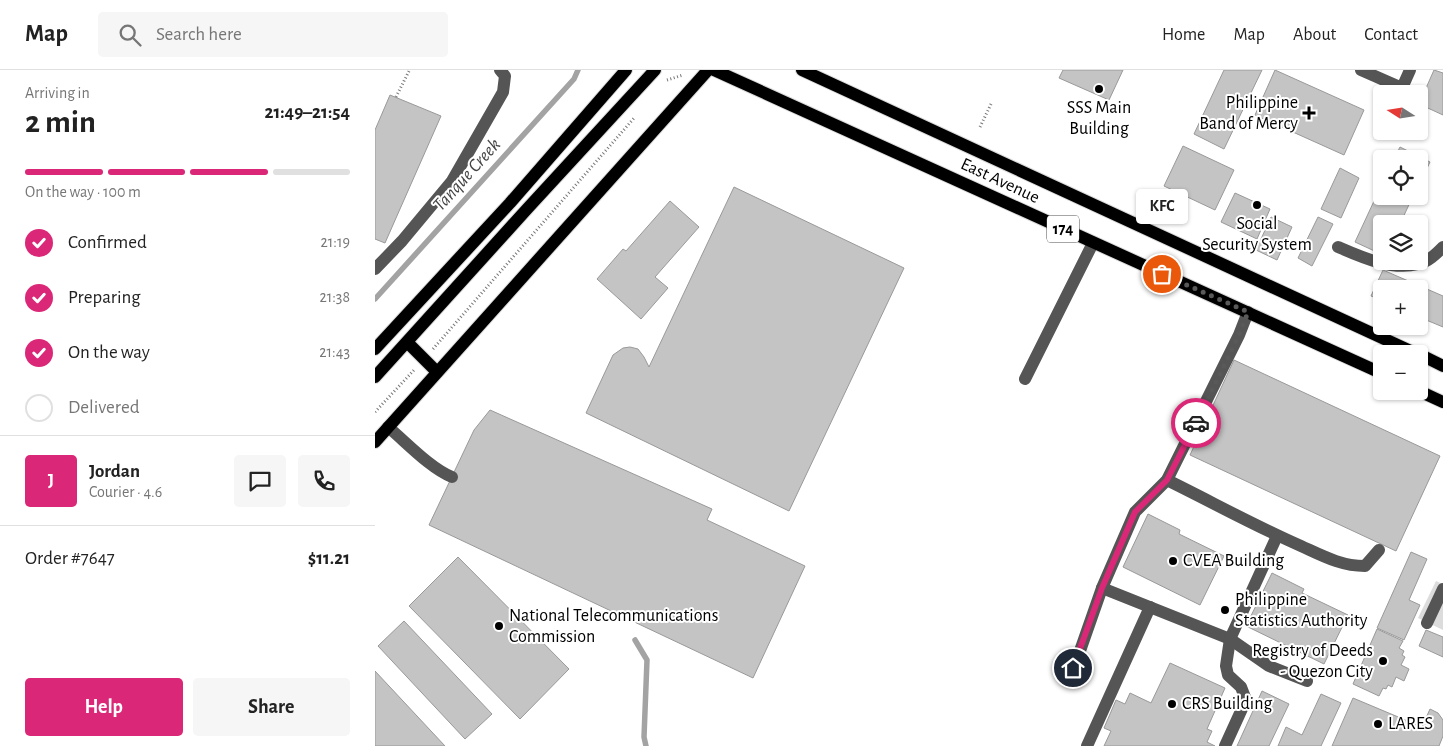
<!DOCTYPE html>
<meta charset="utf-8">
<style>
body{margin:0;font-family:"Alegreya Sans",sans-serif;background:#f6f6f6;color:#222;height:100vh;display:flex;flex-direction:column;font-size:19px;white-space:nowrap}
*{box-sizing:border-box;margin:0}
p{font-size:16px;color:#767676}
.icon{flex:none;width:28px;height:28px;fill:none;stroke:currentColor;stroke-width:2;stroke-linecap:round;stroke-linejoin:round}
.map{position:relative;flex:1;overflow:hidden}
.drawer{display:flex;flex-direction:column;background:#fff;width:375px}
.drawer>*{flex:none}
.needle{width:32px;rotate:282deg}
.tools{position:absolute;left:998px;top:15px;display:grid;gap:10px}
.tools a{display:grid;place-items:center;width:55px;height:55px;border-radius:5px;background:#fff;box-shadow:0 1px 4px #0004;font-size:25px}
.pin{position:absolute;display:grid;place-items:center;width:42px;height:42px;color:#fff;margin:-21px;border:2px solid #fff;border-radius:50%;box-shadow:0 1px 5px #0007}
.courier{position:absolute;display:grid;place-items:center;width:50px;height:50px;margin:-25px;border:4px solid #db2777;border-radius:50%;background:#fff;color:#222;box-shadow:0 1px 6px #0007}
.bubble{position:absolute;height:35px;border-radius:5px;background:#fff;box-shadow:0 1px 4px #0004;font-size:16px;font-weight:700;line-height:35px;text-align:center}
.head em{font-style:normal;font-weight:700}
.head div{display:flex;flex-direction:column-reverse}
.head{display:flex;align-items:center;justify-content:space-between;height:85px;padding:0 25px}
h1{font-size:32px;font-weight:700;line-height:38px}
.bar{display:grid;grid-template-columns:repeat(4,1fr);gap:8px 5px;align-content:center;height:60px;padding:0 25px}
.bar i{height:6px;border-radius:4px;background:#e0e0e0}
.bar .active{background:#db2777}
.bar p{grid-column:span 4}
.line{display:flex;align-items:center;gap:12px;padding:0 25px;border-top:1px solid #e0e0e0}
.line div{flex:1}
.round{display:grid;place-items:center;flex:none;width:52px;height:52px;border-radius:5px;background:#f6f6f6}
ol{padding:0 25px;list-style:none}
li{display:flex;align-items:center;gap:15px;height:55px}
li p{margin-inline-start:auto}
li .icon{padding:5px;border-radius:50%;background:#db2777;color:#fff;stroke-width:4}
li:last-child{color:#767676}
li i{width:28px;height:28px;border:2px solid #e0e0e0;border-radius:50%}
.primary-button{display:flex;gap:10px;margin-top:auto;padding:10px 25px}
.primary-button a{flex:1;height:58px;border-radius:5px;background:#db2777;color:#fff;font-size:20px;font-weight:700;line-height:58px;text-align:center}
.primary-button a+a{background:#f6f6f6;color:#222}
header{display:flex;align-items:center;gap:30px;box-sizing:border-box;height:70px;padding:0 25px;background:#fff;border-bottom:1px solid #e0e0e0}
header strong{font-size:24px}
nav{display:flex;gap:28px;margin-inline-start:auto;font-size:18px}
.search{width:350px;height:45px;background:#f6f6f6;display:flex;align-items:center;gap:12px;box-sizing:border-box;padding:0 18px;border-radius:5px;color:#767676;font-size:19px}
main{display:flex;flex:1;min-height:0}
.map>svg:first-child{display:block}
</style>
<header>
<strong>Map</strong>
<div class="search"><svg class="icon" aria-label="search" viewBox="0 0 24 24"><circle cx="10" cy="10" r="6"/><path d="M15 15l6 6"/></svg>Search here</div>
<nav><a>Home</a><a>Map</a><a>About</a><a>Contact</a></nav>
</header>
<main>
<section class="drawer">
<div class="head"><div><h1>2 min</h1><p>Arriving in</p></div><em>21:49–21:54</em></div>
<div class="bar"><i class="active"></i><i class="active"></i><i class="active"></i><i></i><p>On the way · 100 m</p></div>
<ol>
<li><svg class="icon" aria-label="check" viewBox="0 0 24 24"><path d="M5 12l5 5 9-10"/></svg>Confirmed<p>21:19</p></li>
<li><svg class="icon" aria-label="check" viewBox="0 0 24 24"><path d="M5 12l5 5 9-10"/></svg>Preparing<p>21:38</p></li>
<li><svg class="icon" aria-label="check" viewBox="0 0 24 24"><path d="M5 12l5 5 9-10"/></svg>On the way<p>21:43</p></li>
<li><i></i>Delivered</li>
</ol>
<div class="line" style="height:90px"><b class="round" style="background:#db2777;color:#fff">J</b><div><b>Jordan</b><p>Courier · 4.6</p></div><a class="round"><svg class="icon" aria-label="chat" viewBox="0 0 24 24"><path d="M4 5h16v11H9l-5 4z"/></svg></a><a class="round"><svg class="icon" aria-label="phone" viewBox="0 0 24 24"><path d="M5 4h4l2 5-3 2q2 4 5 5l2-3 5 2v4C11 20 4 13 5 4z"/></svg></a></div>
<div class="line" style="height:65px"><div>Order #7647</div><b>$11.21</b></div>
<div class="primary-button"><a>Help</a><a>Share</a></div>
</section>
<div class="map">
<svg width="1068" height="676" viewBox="0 0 1068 676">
<rect width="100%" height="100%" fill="#fff"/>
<!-- green -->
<polygon fill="#dcdcdc" points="1061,511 1068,514 1068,560 1043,548"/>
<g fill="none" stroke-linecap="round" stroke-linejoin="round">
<!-- stream -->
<g stroke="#a3a3a3" stroke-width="5.5">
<polyline points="0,229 199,9 203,0"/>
<polyline points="260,570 272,590 269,667 271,676"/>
</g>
</g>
<!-- building -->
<g fill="#c4c4c4" stroke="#999">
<polygon points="688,0 748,0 734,30 684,8"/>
<polygon points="849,0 887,0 849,79 819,64"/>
<polygon points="900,0 989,40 969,85 880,45"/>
<polygon points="1059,0 1068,3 1068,45 1044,34"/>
<polygon points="15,25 66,46 10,173 0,169 0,60"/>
<polygon points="808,76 859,100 840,140 789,116"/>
<polygon points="1025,77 1055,92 1044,115 1044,89 1019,89"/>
<polygon points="965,98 984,108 966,148 946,139"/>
<polygon points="1006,116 1006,126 1038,126 1025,154 1006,154 1006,184 980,172"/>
<polygon points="359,117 529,198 414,441 211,343 238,285 248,278 255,277 263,279 269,287 274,297"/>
<polygon points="860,123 895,139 882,169 846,152"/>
<polygon points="295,131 324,157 280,207 293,218 266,249 222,209 248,179 251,181"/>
<polygon points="896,147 917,157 902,190 881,180"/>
<polygon points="943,147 958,154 937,196 923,188"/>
<polygon points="1008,200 1068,226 1068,257 1044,247 1044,219 1006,219 1006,230 996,226"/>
<polygon points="859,290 1065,386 1021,481 815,385"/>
<polygon points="115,340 337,439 332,450 430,496 378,608 54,455 99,360"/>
<polygon points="773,444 805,460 804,464 849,486 825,535 748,497"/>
<polygon points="1036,482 1052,489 1034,530 1045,535 1029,570 1002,558"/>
<polygon points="83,487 194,599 145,649 34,536"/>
<polygon points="897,503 929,519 927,523 973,545 949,594 871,556"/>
<polygon points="29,551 117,644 90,669 3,576"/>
<polygon points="1002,559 1028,571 1024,578 1029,581 1027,585 1030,587 1026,595 1034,599 1029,611 1021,607 1017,617 1013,615 1011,619 1008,618 1004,626 978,614"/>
<polygon points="1051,560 1068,567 1068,587 1044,576"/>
<polygon points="795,593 850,618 832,659 837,661 832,672 840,676 729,676 736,661 729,658 741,630 750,634 755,623 776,633"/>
<polygon points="0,601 70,676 0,676"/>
<polygon points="887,621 914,634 894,676 862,676"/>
<polygon points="946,624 966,633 946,676 903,676 911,657 927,665"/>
<polygon points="978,628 1047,657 1055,639 1063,643 1068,650 1068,666 1064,676 957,676"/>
</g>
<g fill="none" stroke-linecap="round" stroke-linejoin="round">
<defs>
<g id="major">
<polyline points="339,0 1006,303"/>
<polyline points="427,0 1042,284"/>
<polyline points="33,273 62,302"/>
<polyline points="0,279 135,133 251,0"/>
<polyline points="1044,284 1068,296"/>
<polyline points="0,307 152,139 280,0"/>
<polyline points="1044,321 1068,332"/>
<polyline points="0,372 333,0"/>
</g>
</defs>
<!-- major casing -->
<use href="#major" stroke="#dbdbdb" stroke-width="14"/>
<!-- path -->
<g stroke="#777" stroke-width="3" stroke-dasharray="1 2.5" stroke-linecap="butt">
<polyline points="292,10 308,5"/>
<polyline points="21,27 34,1"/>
<polyline points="605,57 617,32"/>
<polyline points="58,279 260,47"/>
<polyline points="0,342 40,299"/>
</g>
<!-- minor -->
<g stroke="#555" stroke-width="12">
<polyline points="986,0 1027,18 1035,0"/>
<path d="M963,177C986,187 1017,201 1043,194C1053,192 1061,184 1068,177"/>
<polyline points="0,199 27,171 77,111 128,22 130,6 125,0"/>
<polyline points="650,309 718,173"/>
<path d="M13,357C31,372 55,398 77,407"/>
<path d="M792,410C837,432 880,456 926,476C948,486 966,496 990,496L1004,480"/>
<polyline points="727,518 855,569 894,596 932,611"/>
<polyline points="1052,553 1068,519"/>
<polyline points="699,598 727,518 760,442 792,410 864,265 873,242"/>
<polyline points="712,676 775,537"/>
<polyline points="850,676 871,630 866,617 853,605 851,596 855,569 902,466"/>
</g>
<!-- major -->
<use href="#major" stroke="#000" stroke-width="12"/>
</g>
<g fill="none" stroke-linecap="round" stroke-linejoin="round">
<!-- done -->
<polyline stroke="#595959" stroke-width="5" stroke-dasharray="0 9" points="787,204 873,242 864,265 821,353"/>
<!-- route -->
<polyline stroke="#db2777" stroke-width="6" points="698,598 727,518 760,442 792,410 821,353"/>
</g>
<!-- markers -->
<g fill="#000" stroke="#fff" stroke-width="2">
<circle cx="724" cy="19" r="5"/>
<path d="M931.5 35.5h5v5h5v5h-5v5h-5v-5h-5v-5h5z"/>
<circle cx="882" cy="135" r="5"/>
<circle cx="798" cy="491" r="5"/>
<circle cx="850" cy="540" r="5"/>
<circle cx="124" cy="556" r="5"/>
<circle cx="1008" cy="591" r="5"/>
<circle cx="797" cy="634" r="5"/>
<circle cx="1003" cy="654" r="5"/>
</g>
<g text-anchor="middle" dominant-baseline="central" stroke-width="4" stroke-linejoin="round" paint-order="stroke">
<!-- shield labels -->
<rect fill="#fff" stroke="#4c4c4c" stroke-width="1" x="672" y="145.5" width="32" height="27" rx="4"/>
<g font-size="16" font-weight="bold" fill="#000">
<text x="688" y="159">174</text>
</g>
<!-- poi labels -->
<g font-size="18" fill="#000" stroke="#fff" text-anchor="start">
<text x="923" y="33" text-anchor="end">Philippine<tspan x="923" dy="21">Band of Mercy</tspan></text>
<text x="724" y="38" text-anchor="middle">SSS Main<tspan x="724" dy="21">Building</tspan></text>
<text x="882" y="154" text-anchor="middle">Social<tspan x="882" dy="21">Security System</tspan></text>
<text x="808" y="491">CVEA Building</text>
<text x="860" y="530">Philippine<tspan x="860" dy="21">Statistics Authority</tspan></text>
<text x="134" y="546">National Telecommunications<tspan x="134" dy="21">Commission</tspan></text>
<text x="998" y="581" text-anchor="end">Registry of Deeds<tspan x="998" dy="21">- Quezon City</tspan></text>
<text x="807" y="634">CRS Building</text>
<text x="1013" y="654">LARES</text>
</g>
<!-- street labels -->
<g font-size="18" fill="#000" stroke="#fff">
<text transform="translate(625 111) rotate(25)">East Avenue</text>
</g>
<!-- water labels -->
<g font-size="19" font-style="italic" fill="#444" stroke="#fff">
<text transform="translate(92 105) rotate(-48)">Tanque Creek</text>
</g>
</g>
</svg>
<div class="tools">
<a><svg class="needle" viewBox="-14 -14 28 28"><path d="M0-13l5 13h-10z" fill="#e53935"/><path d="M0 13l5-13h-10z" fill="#767676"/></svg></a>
<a><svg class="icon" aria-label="locate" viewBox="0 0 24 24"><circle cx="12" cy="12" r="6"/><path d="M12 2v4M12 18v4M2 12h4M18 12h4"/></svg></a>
<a><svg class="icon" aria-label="layers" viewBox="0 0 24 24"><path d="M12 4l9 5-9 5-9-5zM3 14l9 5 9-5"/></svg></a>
<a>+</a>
<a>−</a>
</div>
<div class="pin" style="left:787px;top:204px;background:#ea580c"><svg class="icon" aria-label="bag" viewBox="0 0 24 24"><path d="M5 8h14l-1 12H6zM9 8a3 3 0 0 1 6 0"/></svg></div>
<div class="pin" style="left:698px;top:598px;background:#1f2937"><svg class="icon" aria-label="home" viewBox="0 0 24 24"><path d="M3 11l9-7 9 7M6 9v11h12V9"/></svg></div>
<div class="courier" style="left:821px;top:353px"><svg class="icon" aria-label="car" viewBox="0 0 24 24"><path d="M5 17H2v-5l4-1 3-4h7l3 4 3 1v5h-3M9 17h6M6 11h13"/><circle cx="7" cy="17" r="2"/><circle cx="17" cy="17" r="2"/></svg></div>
<div class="bubble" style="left:761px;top:119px;width:52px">KFC</div>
</div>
</main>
